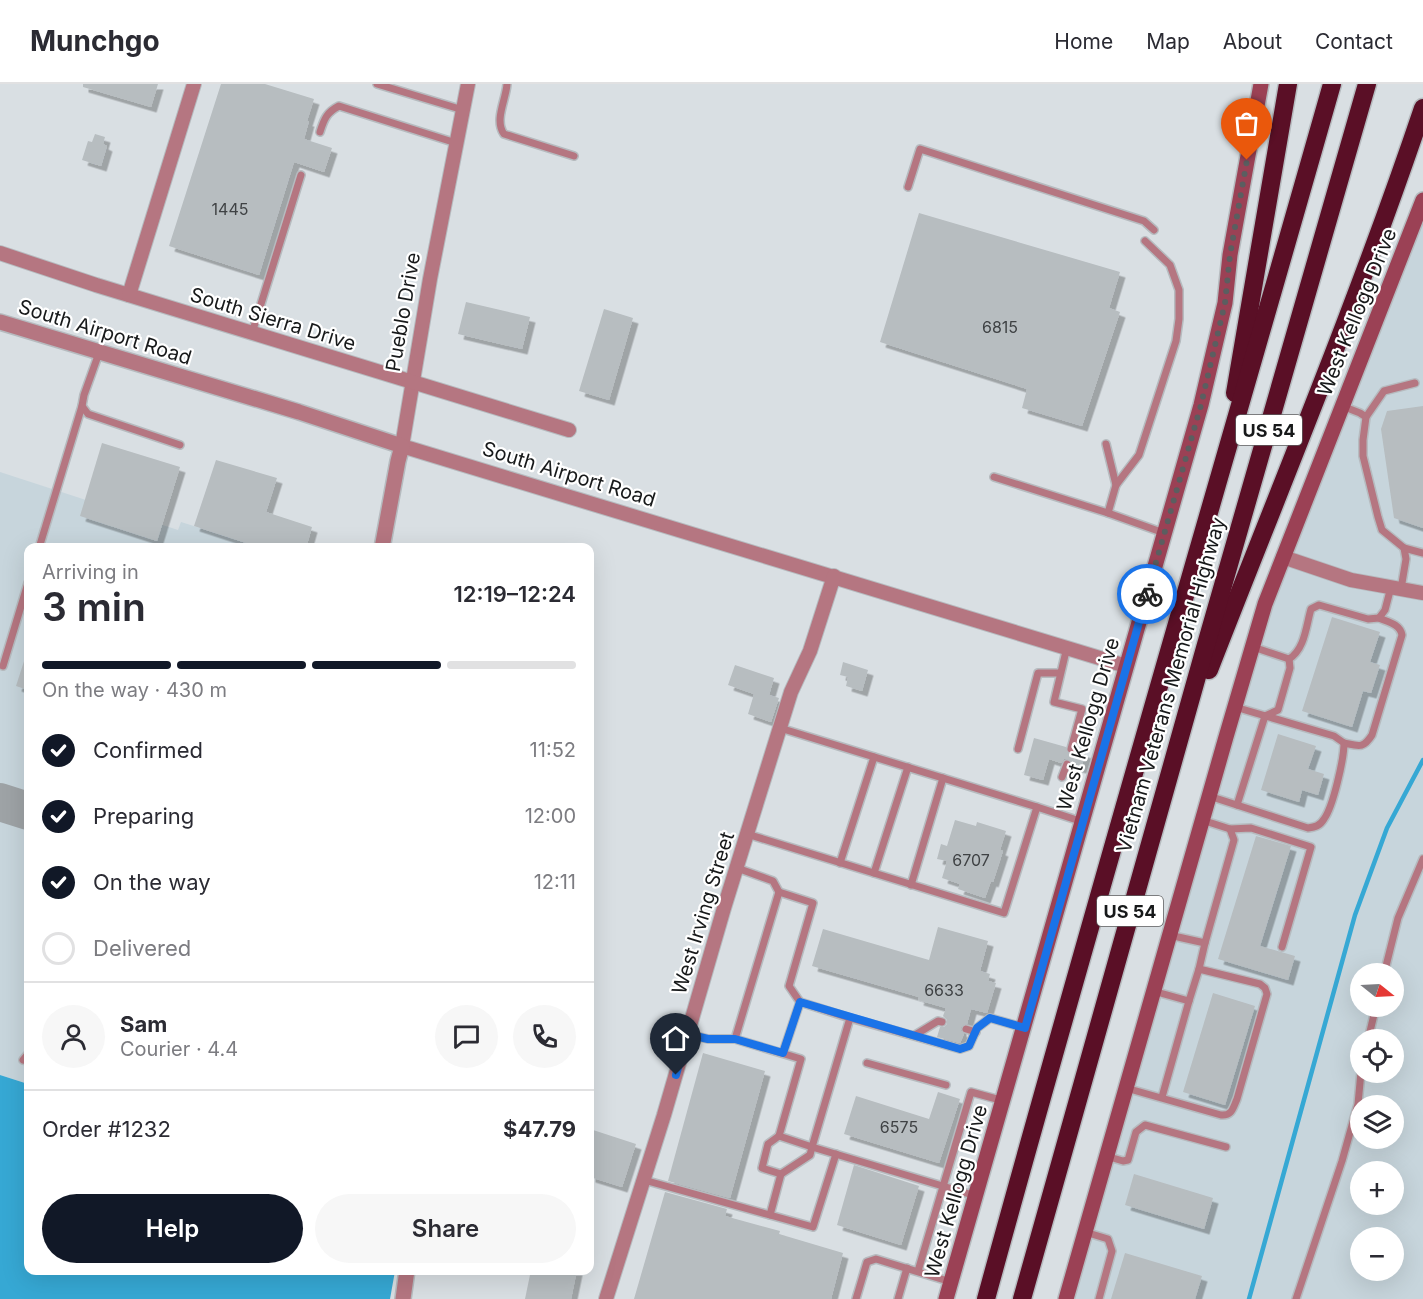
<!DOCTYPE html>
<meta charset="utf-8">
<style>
body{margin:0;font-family:Inter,sans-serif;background:#f7f7f7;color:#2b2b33;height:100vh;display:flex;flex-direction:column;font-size:22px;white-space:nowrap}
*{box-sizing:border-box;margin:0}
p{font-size:20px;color:#7c7c81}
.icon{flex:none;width:33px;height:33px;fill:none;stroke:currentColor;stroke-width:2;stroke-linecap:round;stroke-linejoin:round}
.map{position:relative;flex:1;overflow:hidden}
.details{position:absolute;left:24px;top:459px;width:570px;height:732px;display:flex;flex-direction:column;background:#fff;border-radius:12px;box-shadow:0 6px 24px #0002}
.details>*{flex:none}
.needle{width:39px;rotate:108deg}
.tools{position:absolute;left:1350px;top:879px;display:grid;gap:12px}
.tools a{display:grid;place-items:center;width:54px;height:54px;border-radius:50%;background:#fff;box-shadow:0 6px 24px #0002;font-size:30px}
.pin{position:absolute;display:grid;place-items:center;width:51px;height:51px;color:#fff;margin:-62px -26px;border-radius:50% 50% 50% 0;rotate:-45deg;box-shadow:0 0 6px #0007}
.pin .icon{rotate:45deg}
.courier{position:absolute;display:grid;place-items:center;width:60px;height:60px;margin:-30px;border:4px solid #1a73e8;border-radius:50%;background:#fff;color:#222;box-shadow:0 2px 8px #0007}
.summary em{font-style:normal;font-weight:600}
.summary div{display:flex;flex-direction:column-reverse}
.summary{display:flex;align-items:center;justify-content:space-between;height:102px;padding:0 18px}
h1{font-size:39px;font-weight:600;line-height:45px}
.bar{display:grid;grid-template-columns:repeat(4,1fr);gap:9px 6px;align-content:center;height:72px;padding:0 18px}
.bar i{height:8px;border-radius:4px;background:#e1e1e2}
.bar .on{background:#111827}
.bar p{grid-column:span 4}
.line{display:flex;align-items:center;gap:15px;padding:0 18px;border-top:2px solid #e1e1e2}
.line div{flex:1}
.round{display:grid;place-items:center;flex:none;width:63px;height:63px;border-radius:32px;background:#f7f7f7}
ol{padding:0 18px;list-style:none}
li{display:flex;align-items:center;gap:18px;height:66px}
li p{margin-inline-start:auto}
li .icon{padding:6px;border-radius:50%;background:#111827;color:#fff;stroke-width:4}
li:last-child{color:#7c7c81}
li i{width:33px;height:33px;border:3px solid #e1e1e2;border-radius:50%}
.cta{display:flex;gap:12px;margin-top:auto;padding:12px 18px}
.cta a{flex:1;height:69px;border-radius:36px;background:#111827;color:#fff;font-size:24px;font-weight:600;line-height:69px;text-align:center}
.cta a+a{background:#f7f7f7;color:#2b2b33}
header{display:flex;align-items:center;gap:36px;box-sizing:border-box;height:84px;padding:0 30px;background:#fff;border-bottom:2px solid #e1e1e2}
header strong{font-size:28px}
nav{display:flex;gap:33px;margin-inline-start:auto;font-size:21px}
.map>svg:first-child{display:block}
</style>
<header>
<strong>Munchgo</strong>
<nav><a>Home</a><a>Map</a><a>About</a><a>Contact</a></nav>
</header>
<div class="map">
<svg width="1423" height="1215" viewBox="0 0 1423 1215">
<defs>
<filter id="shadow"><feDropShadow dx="5.5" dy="5.5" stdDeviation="0" flood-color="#0004"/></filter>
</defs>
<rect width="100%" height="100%" fill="#d9dfe3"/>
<!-- built -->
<g fill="#c7d5dc" fill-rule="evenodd">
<path d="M1423,106V1215H1067L1265,520L1405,163ZM1360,890H1394V922H1360ZM1360,956H1394V988H1360ZM1360,1022H1394V1054H1360ZM1360,1088H1394V1120H1360ZM1360,1154H1394V1186H1360Z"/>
<polygon points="0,388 178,446 181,438 261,463 28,464 28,1000 0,991"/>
</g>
<!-- water -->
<polygon fill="#36a8d4" points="0,991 28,1000 28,1186 395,1187 390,1215 0,1215"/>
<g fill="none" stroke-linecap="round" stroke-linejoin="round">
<!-- stream -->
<polyline stroke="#36a8d4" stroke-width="4.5" points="1249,1215 1355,831 1387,744 1423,676"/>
<!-- taxiway -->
<polyline stroke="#9ea3a6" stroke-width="38" points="0,718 28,727"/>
</g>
<!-- building -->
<g fill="#b7bdc0" filter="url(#shadow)">
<polygon points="83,0 158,0 151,23 83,3"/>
<polygon points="221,0 265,0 314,15 307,37 309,37 304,55 332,64 324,88 294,78 259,191 169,162"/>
<polygon points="95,50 105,53 103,60 107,62 101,82 82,76 88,57 92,58"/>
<polygon points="919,129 1120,188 1109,224 1120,228 1082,342 1022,324 1027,305 880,258"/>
<polygon points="466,218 530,233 522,265 458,250"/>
<polygon points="604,225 633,234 609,316 579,307"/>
<polygon points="1423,322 1423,444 1394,434 1381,345 1387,327"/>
<polygon points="102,359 180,383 157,457 80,432"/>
<polygon points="216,376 277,394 266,428 312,443 306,464 261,464 194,442"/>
<polygon points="1332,533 1380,548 1370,578 1380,581 1371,609 1363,607 1352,643 1302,627"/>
<polygon points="26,571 28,571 28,606 16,602"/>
<polygon points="843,578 868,586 862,607 846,602 848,593 840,591"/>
<polygon points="735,581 774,594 769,611 779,614 771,638 748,630 754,610 728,601"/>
<polygon points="1278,650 1316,662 1308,685 1324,690 1318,711 1302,706 1299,718 1261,706"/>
<polygon points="1034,654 1066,663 1069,670 1073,670 1076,666 1086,669 1081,684 1072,682 1072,677 1068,675 1064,675 1061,679 1049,675 1043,696 1024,691"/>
<polygon points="955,736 976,742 977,738 1006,747 1000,766 1003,767 993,798 991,797 985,814 958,805 960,800 942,794 947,777 937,775 941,760 947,762"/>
<polygon points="1256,752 1291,762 1260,862 1295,872 1288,896 1218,875"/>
<polygon points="938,843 988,857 980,887 990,890 988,897 996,899 987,929 971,925 967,940 961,943 961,947 964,950 960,959 937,953 940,943 944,943 947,940 947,936 943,932 946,924 918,916 919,913 812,882 823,845 929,876"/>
<polygon points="1213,909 1255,922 1225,1021 1183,1008"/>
<polygon points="703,969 765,987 730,1114 668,1097"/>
<polygon points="938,1008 960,1015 939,1079 844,1050 856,1012 929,1035"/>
<polygon points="590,1045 636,1060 622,1103 590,1093"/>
<polygon points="854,1081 919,1102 901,1161 837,1141"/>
<polygon points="1134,1090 1213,1114 1204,1145 1125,1121"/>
<polygon points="665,1108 727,1125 725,1132 780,1147 779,1150 843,1169 831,1215 634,1215"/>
<polygon points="1125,1169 1202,1192 1195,1215 1111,1215"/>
<polygon points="531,1186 577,1186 571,1215 525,1215"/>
</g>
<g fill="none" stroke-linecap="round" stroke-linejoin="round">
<defs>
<g id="service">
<polyline points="377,0 463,26"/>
<path d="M507,0C506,16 494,36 504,50L574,72"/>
<path d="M320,48C324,35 327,28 339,22L456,59"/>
<polyline points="908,103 920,65 1144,137 1154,146"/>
<polyline points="252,249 301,91"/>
<polyline points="99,269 84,311 82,322 88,330 180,361"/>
<polyline points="1342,322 1360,329 1366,333 1363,356 1363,372 1378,433 1382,446 1404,464 1406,475 1401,505"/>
<polyline points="1366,333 1384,307 1415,299"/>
<polyline points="1106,360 1116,401"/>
<polyline points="994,393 1108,429 1164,449"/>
<polyline points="1108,429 1116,401 1139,371 1176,257 1179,235 1179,206 1170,181 1145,157"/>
<polyline points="39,464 82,322"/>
<polyline points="1404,464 1423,469"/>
<polyline points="1067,563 1054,618 1082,625 1071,665"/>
<path d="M1253,563L1289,575C1305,565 1306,542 1311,525L1319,521L1368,535L1379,534L1385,526L1391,503"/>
<polyline points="3,582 28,499"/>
<polyline points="780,644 1037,723"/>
<path d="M1344,659C1359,662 1363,665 1372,651L1402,551C1400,540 1388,538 1379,534"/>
<polyline points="1018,665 1038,589 1060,589"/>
<polyline points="1062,693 1067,680"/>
<path d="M1209,712L1308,744C1315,743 1320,742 1324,735C1333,723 1344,675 1344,659L1334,652L1235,623"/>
<polyline points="1237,721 1265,632 1278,626 1290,584 1289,575"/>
<polyline points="1230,745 1251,744 1311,763 1282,863"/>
<polyline points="747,750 1004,829 1037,723 1083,738"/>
<polyline points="840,779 874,673"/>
<polyline points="874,789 908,683"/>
<polyline points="911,801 943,694"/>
<polyline points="779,808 813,819 789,902 800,918 783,969"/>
<polyline points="1169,851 1205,859 1234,756 1230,745 1202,736"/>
<polyline points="1199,885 1205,859"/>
<polyline points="1384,890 1398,834 1423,775"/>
<polyline points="800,918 850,934"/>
<polyline points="966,945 976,948"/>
<polyline points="687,950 708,955 735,955 801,975 779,1052 812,1063 810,1071 781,1090 770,1131 813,1143 836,1070"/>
<polyline points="915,951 938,937 942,938"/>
<polyline points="735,955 779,808 773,797 737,784"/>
<polyline points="1368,956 1376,922"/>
<polyline points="28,970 23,976 28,977"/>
<polyline points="867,979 946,1001"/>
<path d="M1126,1004L1221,1031C1232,1032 1233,1024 1237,1015L1267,910L1265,904L1260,900L1199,885L1189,917L1153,907"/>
<polyline points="1162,1013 1189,917"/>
<polyline points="779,1052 768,1060 762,1084 781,1090"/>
<polyline points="1106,1072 1123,1077 1128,1076 1136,1048 1145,1041 1226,1063"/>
<polyline points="644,1096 770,1131"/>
<polyline points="976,1112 812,1063 850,934 960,965 969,962 977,944 990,934 1025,944"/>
<polyline points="1085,1148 1108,1155 1112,1167 1099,1215"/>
<polyline points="918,1187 971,1008 1004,1017"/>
<polyline points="856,1215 867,1178 876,1175 951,1198"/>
<polyline points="898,1215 907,1184"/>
<polyline points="1296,1215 1342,1077 1358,1020 1361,988"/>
</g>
<g id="minor">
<polyline points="468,0 430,195 402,362 1126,582"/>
<polyline points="0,169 96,201 569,346"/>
<polyline points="129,211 194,0"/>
<polyline points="1283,473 1351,496 1423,509"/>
<polyline points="606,1215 664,1031 724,824 791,608 810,567 834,492"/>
</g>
<g id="tertiary">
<polyline points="0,238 299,328 402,362 398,377 382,464"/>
<polyline points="403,1215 407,1186"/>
</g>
<g id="secondary">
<polyline points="946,1215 1201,321 1225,219 1230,171 1261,0"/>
<polyline points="1066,1215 1226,653 1265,520 1423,116"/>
</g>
<g id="motorway">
<polyline points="1235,309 1288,0"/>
<path d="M1209,586C1282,399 1359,214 1423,24"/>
<path d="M986,1215C1097,809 1217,405 1332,0"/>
<polyline points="1022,1215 1205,564 1367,0"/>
</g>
</defs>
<!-- service casing -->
<use href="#service" stroke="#b6bbbf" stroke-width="10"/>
<!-- minor casing -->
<use href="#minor" stroke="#b6bbbf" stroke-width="16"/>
<!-- tertiary casing -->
<use href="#tertiary" stroke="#b6bbbf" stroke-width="18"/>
<!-- secondary casing -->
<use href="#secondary" stroke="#b6bbbf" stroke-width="18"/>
<!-- motorway casing -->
<use href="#motorway" stroke="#b6bbbf" stroke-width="21"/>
<!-- service -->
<use href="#service" stroke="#b57681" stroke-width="7"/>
<!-- minor -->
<use href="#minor" stroke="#b57681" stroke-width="14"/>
<!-- tertiary -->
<use href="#tertiary" stroke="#b57681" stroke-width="15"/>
<!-- secondary -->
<use href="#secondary" stroke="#9b4155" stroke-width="15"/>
<!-- motorway -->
<use href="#motorway" stroke="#5a0f26" stroke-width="18"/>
</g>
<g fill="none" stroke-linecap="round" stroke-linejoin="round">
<!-- done -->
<polyline stroke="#5b5e60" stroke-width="6" stroke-dasharray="0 10.8" points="1147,510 1201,321 1225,219 1230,171 1247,76"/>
<!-- route -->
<polyline stroke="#1a73e8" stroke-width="8" points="676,991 687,950 708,955 735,955 783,969 800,918 960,965 969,962 977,944 990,934 1025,944 1147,510"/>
</g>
<g text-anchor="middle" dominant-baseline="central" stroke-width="4.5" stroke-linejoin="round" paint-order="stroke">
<!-- number labels -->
<g font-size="16" fill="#3f4244">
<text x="230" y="125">1445</text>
<text x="1000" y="243">6815</text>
<text x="971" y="776">6707</text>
<text x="944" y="906">6633</text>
<text x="899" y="1043">6575</text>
</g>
<!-- shield labels -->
<g fill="#fff" stroke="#5d5e5f" stroke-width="1.5">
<rect x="1236" y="331" width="66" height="30" rx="4.5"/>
<rect x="1097" y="812" width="66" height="30" rx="4.5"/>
</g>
<g font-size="18" font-weight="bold" fill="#17191a">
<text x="1269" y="346">US 54</text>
<text x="1130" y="827">US 54</text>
</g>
<!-- street labels -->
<g font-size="20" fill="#17191a" stroke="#fff">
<text transform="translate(403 228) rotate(-80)">Pueblo Drive</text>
<text transform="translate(1357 228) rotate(-68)">West Kellogg Drive</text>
<text transform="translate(273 235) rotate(17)">South Sierra Drive</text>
<text transform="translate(105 248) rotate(17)">South Airport Road</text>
<text transform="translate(569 390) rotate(17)">South Airport Road</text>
<text transform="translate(1171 601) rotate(-74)">Vietnam Veterans Memorial Highway</text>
<text transform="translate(1088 640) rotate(-74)">West Kellogg Drive</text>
<text transform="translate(703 829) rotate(-73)">West Irving Street</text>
<text transform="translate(956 1107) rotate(-74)">West Kellogg Drive</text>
</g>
</g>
</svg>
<div class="tools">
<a><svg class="needle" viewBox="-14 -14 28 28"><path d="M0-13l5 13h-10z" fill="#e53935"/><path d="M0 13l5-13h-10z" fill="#7c7c81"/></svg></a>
<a><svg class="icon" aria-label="locate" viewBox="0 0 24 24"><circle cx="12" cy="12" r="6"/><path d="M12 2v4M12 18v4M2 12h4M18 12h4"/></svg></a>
<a><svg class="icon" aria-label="layers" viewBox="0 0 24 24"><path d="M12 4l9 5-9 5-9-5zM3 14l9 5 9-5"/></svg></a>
<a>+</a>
<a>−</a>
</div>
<div class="pin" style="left:1247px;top:76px;background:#ea580c"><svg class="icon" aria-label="bag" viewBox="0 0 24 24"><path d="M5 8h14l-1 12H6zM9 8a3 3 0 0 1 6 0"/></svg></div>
<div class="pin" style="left:676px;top:991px;background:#1f2937"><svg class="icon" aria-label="home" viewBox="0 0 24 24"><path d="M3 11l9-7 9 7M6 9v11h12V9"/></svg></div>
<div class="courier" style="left:1147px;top:510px"><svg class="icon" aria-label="bike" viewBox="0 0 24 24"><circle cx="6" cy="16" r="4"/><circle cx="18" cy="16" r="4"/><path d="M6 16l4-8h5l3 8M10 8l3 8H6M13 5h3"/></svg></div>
<section class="details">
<div class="summary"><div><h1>3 min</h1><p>Arriving in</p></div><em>12:19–12:24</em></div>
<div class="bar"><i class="on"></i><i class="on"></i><i class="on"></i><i></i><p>On the way · 430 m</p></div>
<ol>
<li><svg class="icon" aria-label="check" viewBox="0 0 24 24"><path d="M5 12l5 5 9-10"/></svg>Confirmed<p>11:52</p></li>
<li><svg class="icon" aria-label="check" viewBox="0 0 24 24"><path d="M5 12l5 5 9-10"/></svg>Preparing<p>12:00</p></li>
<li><svg class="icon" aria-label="check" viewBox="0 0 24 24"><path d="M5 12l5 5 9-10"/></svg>On the way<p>12:11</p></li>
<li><i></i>Delivered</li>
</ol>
<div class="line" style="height:108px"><a class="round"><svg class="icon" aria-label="person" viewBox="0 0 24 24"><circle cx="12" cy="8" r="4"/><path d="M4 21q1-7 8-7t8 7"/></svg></a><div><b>Sam</b><p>Courier · 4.4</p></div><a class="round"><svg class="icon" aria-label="chat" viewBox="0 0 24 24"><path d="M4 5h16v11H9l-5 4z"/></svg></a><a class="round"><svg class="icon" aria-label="phone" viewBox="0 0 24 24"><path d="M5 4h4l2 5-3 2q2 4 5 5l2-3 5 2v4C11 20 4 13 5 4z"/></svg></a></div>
<div class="line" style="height:78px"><div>Order #1232</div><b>$47.79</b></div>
<div class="cta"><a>Help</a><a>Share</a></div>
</section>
</div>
